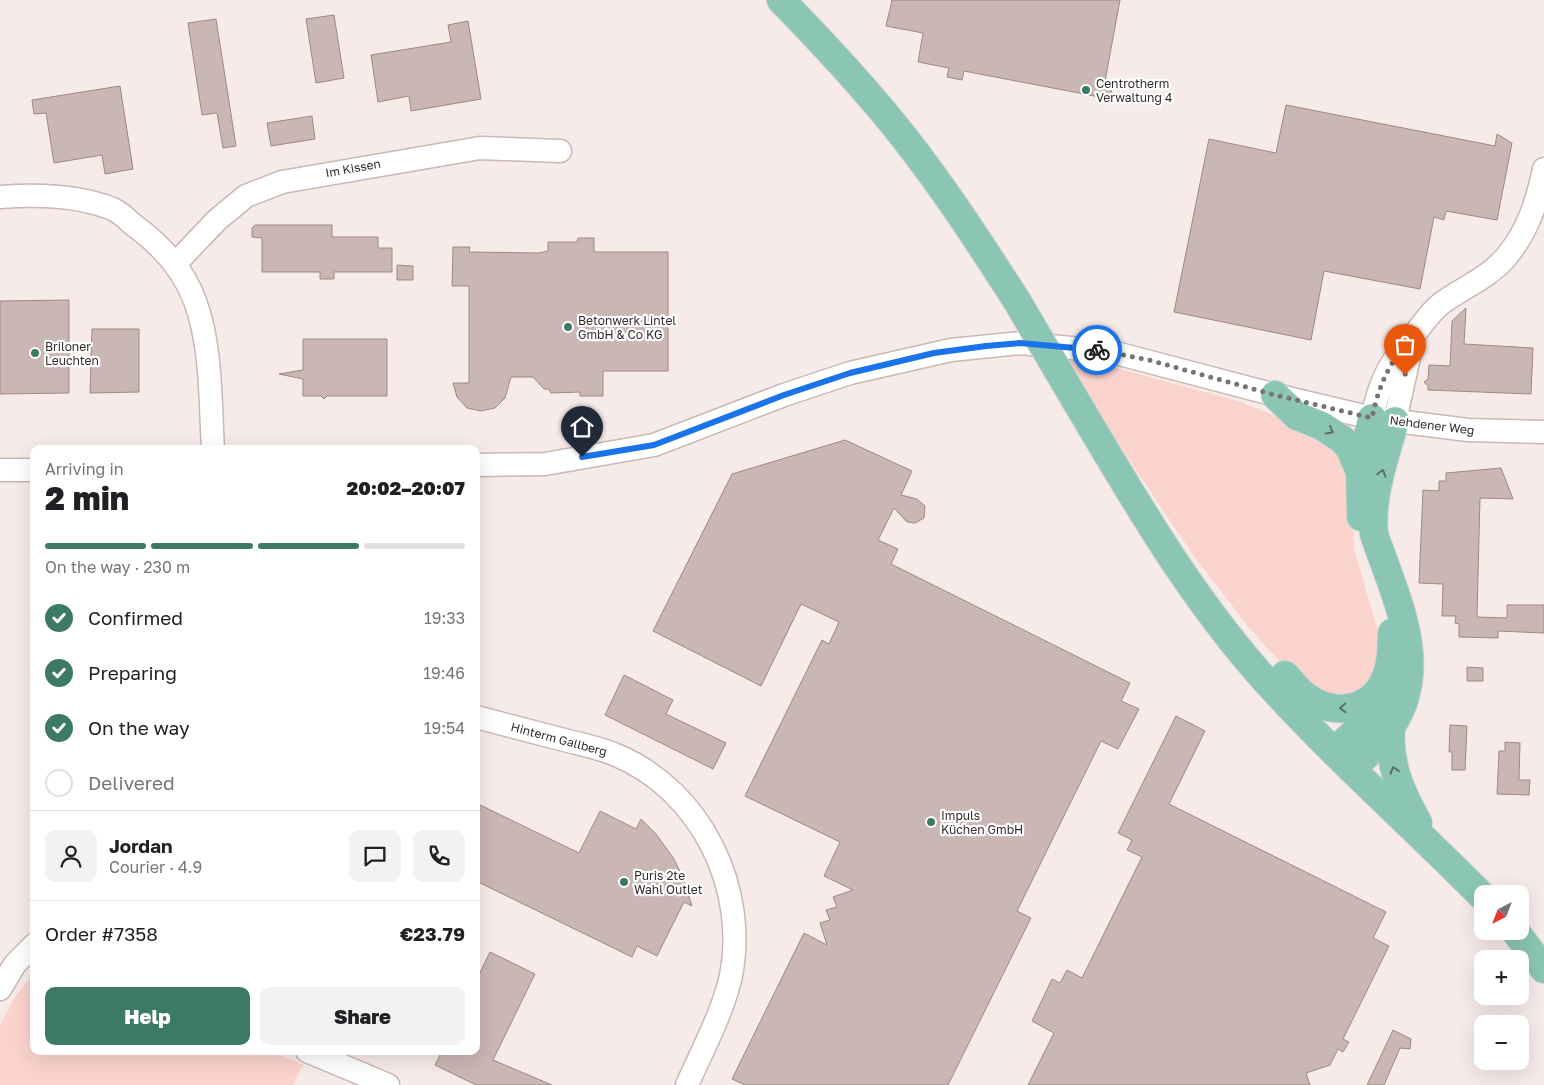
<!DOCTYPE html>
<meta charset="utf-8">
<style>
body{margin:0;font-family:"Golos Text",sans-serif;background:#f2f2f2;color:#202124;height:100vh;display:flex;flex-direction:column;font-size:19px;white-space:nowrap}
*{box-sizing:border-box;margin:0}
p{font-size:16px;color:#757577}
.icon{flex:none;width:28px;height:28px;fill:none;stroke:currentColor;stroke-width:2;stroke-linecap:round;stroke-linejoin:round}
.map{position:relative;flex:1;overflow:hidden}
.sheet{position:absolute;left:30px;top:445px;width:450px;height:610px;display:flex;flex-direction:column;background:#fff;border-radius:10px;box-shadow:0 5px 20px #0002}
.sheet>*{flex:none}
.needle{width:32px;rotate:222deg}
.tools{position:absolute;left:1474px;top:885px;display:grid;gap:10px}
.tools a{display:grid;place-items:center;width:55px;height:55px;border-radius:10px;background:#fff;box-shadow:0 5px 20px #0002;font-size:25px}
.pin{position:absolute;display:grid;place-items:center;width:42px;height:42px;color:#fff;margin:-51px -21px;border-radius:50% 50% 50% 0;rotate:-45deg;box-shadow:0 0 5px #0007}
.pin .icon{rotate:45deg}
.courier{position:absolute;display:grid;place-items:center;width:50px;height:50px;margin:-25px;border:4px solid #1a73e8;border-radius:50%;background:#fff;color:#222;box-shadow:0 1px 6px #0007}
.overview em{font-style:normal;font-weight:800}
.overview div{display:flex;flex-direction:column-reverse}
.overview{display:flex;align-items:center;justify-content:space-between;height:85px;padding:0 15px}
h1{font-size:32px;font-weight:800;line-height:38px}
.bar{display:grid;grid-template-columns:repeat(4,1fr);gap:8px 5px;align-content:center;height:60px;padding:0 15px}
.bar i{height:6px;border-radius:4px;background:#e0e0e0}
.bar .current{background:#3d7a66}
.bar p{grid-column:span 4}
.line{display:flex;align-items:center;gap:12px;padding:0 15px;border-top:1px solid #e0e0e0}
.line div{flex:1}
.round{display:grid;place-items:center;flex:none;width:52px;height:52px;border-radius:10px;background:#f2f2f2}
ol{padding:0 15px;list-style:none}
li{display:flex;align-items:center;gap:15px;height:55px}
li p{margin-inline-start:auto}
li .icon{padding:5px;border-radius:50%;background:#3d7a66;color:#fff;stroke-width:4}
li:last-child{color:#757577}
li i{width:28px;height:28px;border:2px solid #e0e0e0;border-radius:50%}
.cta{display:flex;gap:10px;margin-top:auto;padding:10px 15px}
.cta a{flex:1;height:58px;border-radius:10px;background:#3d7a66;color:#fff;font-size:20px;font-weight:800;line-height:58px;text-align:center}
.cta a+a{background:#f2f2f2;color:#202124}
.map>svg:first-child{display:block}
</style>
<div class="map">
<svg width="1544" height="1085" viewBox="0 0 1544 1085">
<rect width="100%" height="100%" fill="#fef9f9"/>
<!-- built -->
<path fill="#f7ebe9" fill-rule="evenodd" d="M0,0H1544V1085H0ZM34,449H476V1051H34ZM1482,894H1520V931H1482ZM1482,959H1520V996H1482ZM1482,1024H1520V1061H1482Z"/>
<!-- green -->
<g fill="#fad3cc">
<polygon points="1068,360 1102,364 1241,402 1308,429 1341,453 1353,495 1354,549 1382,645 1381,671 1364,692 1344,701 1295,678 1250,629 1194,556 1101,418"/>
<polygon points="34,972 34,1051 272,1051 303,1065 293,1085 0,1085 0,1025 15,997"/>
</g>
<!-- building -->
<g fill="#cab6b2" stroke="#9c8986">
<polygon points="892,0 1120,0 1105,81 1113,83 1110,99 964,71 962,80 947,77 949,68 918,62 923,33 886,26"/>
<polygon points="334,15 344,78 316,83 306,19"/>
<polygon points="216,19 236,146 223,148 217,113 202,115 188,23"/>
<polygon points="468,21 481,99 411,111 409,96 378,102 371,55 451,42 448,25"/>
<polygon points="120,86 133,169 105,174 102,155 54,163 46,113 34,114 32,100"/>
<polygon points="1286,105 1495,146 1497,134 1512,143 1497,220 1446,211 1444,220 1434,217 1420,289 1324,271 1311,340 1174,312 1209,139 1276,153"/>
<polygon points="312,116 315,139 271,146 267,123"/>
<polygon points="255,225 332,225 332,237 378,237 378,248 392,248 392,272 334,272 334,279 320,279 320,272 262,272 262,238 252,237 252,228"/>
<polygon points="578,238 594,238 594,252 668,252 668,371 603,371 603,396 580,396 580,392 551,393 549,389 544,389 533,377 511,377 505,398 495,408 481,411 467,408 457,397 453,383 469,383 469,286 452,286 453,247 470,247 469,252 539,253 548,251 548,242 577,242"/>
<polygon points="397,265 413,266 413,280 397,280"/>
<polygon points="69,300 69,393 0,394 0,301"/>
<polygon points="1466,308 1464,344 1533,348 1531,394 1428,390 1428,386 1424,382 1428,379 1429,365 1450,366 1452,321"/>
<polygon points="92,329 139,329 139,392 90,393"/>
<polygon points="303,339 387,339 387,396 327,396 324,399 321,396 303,396 303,379 279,374 303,370"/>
<polygon points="845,440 912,471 901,495 917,499 925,506 924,518 915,523 907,522 894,508 878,540 898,549 891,564 1130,683 1121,701 1139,709 1118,749 1101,741 1017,911 1031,918 948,1085 745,1085 732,1079 804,933 827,945 820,923 830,920 826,910 837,907 833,897 853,890 824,876 840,842 745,796 822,640 829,644 839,622 801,604 761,686 653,631 732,474"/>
<polygon points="1501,468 1513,499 1480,498 1477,617 1507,618 1507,605 1544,605 1544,633 1498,631 1498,638 1459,637 1459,624 1455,623 1456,616 1442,616 1443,584 1419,583 1423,490 1439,491 1439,481 1446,481 1446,473"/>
<polygon points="1467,667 1483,668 1483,681 1467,681"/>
<polygon points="624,675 673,700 666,714 726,743 713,769 605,715"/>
<polygon points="1176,716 1205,731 1169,804 1386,912 1373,938 1389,946 1343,1039 1349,1042 1343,1052 1338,1049 1330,1065 1306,1073 1310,1085 1028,1085 1054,1033 1032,1021 1052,979 1060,983 1067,970 1082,978 1142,857 1127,850 1132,840 1118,833"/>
<polygon points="1450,725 1467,726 1465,770 1452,770 1452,752 1449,752"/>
<polygon points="1505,742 1520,743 1519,780 1530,780 1529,795 1497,794 1499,751 1505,751"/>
<polygon points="476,803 579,853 600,811 636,829 641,819 656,834 674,859 683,878 692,906 684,902 657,956 637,946 632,957 476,881"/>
<polygon points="490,952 535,974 493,1060 552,1085 476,1085 435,1065 442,1051 476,1051 476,981"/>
<polygon points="1393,1030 1411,1039 1410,1049 1400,1048 1384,1085 1367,1085"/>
</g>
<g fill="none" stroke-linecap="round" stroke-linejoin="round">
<defs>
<g id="minor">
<path d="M0,197C37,194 78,195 113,209C119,212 126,218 131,223C159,243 183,268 195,301C212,347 210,401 213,449"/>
<polyline points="176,263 217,220 246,196 282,182 480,148 560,151"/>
<path d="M1372,418C1380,379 1391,360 1417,331C1425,321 1432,310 1442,303C1464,287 1490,277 1507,256C1529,229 1537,201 1544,169"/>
<polyline points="1395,421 1413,339"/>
<polyline points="476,465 545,464 654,445 784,395 850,373 951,350 1020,343 1112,352 1275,395 1372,418 1468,430 1544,432"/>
<polyline points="0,470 34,470"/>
<path d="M476,717C507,725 538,733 568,741C584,745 600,748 616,755C701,790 750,890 730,980C721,1016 702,1051 687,1085"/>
<polyline points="0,989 15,964 34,945"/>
<polyline points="307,1051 388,1085"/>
</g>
<g id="major">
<path d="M781,0C823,43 865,88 903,136C944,188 981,245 1017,301"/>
<path d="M1067,386C1126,485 1182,585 1258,672C1328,751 1408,821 1482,896"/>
<polyline points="1275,395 1297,416 1322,426 1343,440 1350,449 1360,472"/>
<polyline points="1361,517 1360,472 1372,418"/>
<path d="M1285,675C1292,682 1298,691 1307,697C1334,717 1371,711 1385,679C1392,664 1391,648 1392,633"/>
<path d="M1391,728C1388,764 1401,792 1418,823"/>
<polyline points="1335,751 1391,698 1399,681"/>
<path d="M1352,769C1365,756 1381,742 1391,727C1432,665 1395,597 1374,534C1370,497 1385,457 1395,421"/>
<polyline points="1515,931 1544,969"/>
</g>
</defs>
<!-- minor casing -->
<use href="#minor" stroke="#cbb7b4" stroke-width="25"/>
<!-- major casing -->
<use href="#major" stroke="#d6d4d4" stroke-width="30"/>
<!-- minor -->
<use href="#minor" stroke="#fff" stroke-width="22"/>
<!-- major -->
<use href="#major" stroke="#8bc6b4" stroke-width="28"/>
<defs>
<polyline id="major-bridge" points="1017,301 1067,386"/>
</defs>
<!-- major-bridge casing -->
<use href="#major-bridge" stroke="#d6d4d4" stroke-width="30" stroke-linecap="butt"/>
<!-- major-bridge -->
<use href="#major-bridge" stroke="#8bc6b4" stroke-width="28"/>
</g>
<!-- one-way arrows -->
<defs><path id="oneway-chevron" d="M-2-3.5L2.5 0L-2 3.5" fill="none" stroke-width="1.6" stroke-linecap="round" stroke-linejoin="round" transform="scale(1.25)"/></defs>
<g stroke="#5a7068">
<use href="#oneway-chevron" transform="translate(1330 431) rotate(31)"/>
<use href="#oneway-chevron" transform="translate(1382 473) rotate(-74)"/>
<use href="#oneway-chevron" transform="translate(1343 708) rotate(177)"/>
<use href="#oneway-chevron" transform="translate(1394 770) rotate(-107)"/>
</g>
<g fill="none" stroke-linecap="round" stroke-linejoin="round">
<!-- done -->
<path stroke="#797272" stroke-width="5" stroke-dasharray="0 9" d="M1097,350L1149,360L1275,395L1372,418C1380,379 1392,359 1418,329L1412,341L1405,375"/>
<!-- route -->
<polyline stroke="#1a73e8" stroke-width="6" points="582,457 654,445 784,395 850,373 934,353 986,346 1020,343 1097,350"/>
</g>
<!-- markers -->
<g fill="#3d7a66" stroke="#fff" stroke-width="2">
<circle cx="1086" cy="90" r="5"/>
<circle cx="568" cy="327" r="5"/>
<circle cx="35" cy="353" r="5"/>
<circle cx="931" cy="822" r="5"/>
<circle cx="624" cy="882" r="5"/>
</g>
<g text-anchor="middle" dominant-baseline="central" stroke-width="4.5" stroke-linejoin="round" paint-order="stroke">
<!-- poi labels -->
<g font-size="12" fill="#322a29" stroke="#fff" text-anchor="start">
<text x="1096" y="83">Centrotherm<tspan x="1096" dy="14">Verwaltung 4</tspan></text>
<text x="578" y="320">Betonwerk Lintel<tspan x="578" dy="14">GmbH &amp; Co KG</tspan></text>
<text x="45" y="346">Briloner<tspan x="45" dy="14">Leuchten</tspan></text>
<text x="941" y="815">Impuls<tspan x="941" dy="14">Küchen GmbH</tspan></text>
<text x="634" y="875">Puris 2te<tspan x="634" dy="14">Wahl Outlet</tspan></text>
</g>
<!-- street labels -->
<g font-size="12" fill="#322a29" stroke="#fff">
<text transform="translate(353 168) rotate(-10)">Im Kissen</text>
<text transform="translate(1432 425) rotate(7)">Nehdener Weg</text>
<text transform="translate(559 739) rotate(15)">Hinterm Gallberg</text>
</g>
</g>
</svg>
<div class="tools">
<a><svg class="needle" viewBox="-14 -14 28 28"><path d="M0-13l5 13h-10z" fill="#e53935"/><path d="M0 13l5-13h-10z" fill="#757577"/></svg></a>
<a>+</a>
<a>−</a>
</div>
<div class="pin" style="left:1405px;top:375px;background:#ea580c"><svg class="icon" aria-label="bag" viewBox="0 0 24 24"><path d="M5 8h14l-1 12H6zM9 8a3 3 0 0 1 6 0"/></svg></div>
<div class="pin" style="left:582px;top:457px;background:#1f2937"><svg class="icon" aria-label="home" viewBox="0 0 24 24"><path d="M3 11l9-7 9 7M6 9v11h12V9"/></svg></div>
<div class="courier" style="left:1097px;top:350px"><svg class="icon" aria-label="bike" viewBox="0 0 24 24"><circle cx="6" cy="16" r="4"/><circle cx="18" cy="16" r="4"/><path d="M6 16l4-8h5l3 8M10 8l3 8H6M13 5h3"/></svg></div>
<section class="sheet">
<div class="overview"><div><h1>2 min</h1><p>Arriving in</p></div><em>20:02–20:07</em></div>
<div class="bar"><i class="current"></i><i class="current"></i><i class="current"></i><i></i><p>On the way · 230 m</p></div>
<ol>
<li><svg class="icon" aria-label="check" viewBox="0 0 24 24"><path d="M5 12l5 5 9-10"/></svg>Confirmed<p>19:33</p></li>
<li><svg class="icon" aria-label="check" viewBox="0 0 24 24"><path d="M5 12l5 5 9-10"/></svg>Preparing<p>19:46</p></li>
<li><svg class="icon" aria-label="check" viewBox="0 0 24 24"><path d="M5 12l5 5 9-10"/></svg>On the way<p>19:54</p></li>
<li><i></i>Delivered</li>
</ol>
<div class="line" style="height:90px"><a class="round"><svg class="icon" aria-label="person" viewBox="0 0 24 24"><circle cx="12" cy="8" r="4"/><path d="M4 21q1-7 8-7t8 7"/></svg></a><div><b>Jordan</b><p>Courier · 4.9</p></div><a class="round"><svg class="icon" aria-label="chat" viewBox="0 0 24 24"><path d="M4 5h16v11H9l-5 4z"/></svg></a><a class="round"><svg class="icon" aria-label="phone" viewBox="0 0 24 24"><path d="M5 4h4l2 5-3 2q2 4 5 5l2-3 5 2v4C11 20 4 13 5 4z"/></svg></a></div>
<div class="line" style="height:65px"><div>Order #7358</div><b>€23.79</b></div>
<div class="cta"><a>Help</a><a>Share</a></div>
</section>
</div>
